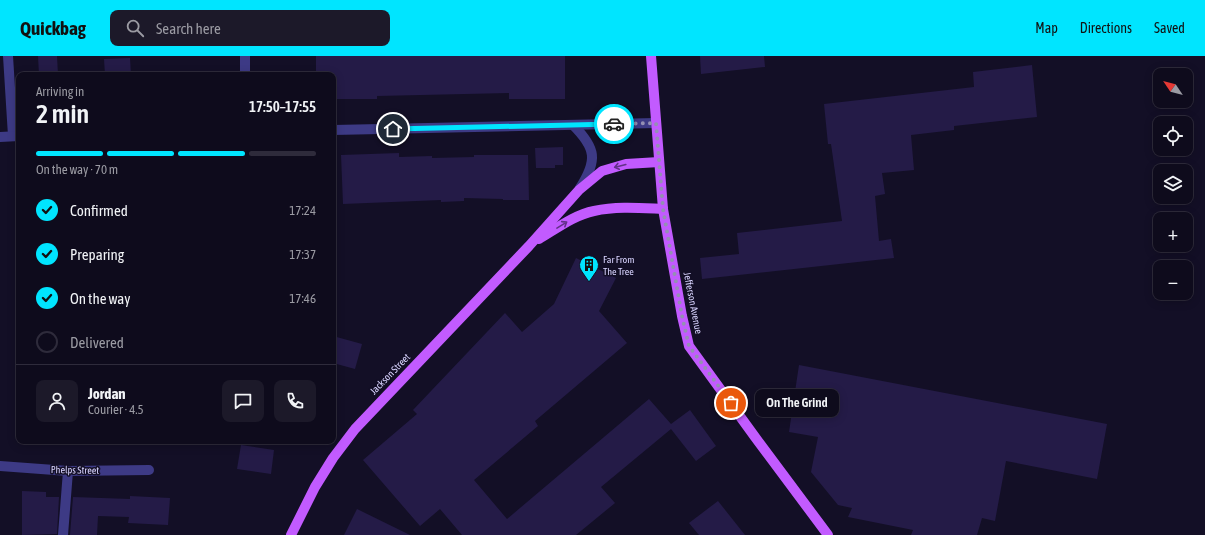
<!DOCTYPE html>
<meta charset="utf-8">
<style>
body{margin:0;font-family:"Asap Condensed",sans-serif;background:#1c1929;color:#f1f3f6;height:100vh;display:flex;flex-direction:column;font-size:15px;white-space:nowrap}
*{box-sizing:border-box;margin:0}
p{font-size:13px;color:#9b9ba3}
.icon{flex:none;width:22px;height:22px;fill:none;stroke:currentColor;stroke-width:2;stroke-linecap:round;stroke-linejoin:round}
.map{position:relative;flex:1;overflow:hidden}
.details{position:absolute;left:16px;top:16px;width:320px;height:372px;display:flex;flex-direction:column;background:#0e0b1c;border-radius:8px;box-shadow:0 2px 10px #0003,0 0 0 1px #2e2b3b}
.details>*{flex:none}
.needle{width:26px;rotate:305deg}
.tools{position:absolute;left:1153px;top:12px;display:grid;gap:8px}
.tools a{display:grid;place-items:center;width:40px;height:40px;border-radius:8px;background:#0e0b1c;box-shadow:0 2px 10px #0003,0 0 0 1px #2e2b3b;font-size:20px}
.pin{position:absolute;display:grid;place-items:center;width:34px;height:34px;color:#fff;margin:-17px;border:2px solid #fff;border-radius:50%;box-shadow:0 1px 4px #0007}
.courier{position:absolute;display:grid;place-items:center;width:40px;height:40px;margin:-20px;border:3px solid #00e5ff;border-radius:50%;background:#fff;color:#222;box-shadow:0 1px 5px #0007}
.bubble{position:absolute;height:28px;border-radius:8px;background:#0e0b1c;box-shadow:0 2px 10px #0003,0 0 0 1px #2e2b3b;font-size:13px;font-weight:600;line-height:28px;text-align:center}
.summary em{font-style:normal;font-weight:600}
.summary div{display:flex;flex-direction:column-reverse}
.summary{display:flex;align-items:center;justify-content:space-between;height:68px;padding:0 20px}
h1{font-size:26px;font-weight:600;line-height:30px}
.bar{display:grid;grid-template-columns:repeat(4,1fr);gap:6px 4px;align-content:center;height:48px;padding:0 20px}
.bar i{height:5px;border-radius:3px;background:#2e2b3b}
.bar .current{background:#00e5ff}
.bar p{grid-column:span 4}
.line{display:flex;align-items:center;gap:10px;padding:0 20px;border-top:1px solid #2e2b3b}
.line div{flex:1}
.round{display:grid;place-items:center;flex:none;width:42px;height:42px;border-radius:8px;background:#1c1929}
ol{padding:0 20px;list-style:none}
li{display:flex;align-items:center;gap:12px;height:44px}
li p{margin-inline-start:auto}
li .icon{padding:4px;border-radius:50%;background:#00e5ff;color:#111;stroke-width:4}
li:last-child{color:#9b9ba3}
li i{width:22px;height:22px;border:2px solid #2e2b3b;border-radius:50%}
header{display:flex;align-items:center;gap:24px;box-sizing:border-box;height:56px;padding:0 20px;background:#00e5ff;color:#111}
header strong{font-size:19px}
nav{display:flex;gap:22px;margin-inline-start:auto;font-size:14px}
.search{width:280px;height:36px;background:#1c1929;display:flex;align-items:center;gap:10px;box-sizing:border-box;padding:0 14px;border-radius:8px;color:#9b9ba3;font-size:15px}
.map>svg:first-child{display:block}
</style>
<header>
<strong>Quickbag</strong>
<div class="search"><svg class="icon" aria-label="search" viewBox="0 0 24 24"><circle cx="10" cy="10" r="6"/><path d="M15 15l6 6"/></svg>Search here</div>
<nav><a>Map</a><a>Directions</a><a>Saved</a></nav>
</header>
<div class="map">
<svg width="1205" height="479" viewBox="0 0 1205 479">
<rect width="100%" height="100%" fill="#130f26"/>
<!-- building -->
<g fill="#241b47">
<polygon points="38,0 57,0 58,19 39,19"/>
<polygon points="316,0 565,0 565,43 509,43 509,37 377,40 377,43 333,43 333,19 316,19"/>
<polygon points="700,0 764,0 765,11 701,18"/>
<polygon points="130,2 131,19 105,19 104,3"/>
<polygon points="1032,9 1037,61 954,70 954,74 911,79 914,114 882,117 885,138 875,140 879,185 891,183 894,202 702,223 700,202 739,198 737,177 842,165 831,88 828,88 824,48 974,31 973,16"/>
<polygon points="563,91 563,109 555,109 555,112 536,112 535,92"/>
<polygon points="399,97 399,101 432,100 432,102 474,101 474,99 528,99 529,144 503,144 503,143 464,142 464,145 441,146 441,144 343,148 341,99"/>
<polygon points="576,202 616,222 599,255 627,287 535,365 538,370 474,424 507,463 649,343 671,368 690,354 716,390 696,405 671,373 601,431 615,447 576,479 462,479 440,453 420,470 363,404 417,358 413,354 505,257 522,276 554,248"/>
<polygon points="333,280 362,288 355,313 333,307"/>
<polygon points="799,309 1107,368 1097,423 1006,405 995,465 982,462 977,479 911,479 913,474 848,461 852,452 838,449 811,416 818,381 789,376"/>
<polygon points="241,389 274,394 271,418 237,413"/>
<polygon points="22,435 46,436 46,441 59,441 57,478 22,479"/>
<polygon points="130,440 170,442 168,469 128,467 129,461 98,460 97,479 70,479 73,441 130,443"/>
<polygon points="718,445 745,479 699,479 689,467"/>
<polygon points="357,453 410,479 344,479"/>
</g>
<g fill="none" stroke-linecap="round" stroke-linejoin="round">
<!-- minor -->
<g stroke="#3d3a85" stroke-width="10">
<polyline points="8,0 13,80"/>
<polyline points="245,0 245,19"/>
<path d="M573,69C596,92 598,104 580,132"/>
<polyline points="333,74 656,67"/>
<polyline points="0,81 19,80"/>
<polyline points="0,410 68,415 149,414"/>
<polyline points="63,479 68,415"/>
</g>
<!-- major -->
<g stroke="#c25bff" stroke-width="10">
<polyline points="651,0 663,153 682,260 689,290 755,381 828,479"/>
<path d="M539,183C556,173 574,159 594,155C617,150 640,152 663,153"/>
<polyline points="291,479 315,431 333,402 355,373 529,190 579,134 602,115 626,108 659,106"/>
</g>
</g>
<!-- one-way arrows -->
<defs><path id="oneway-shaft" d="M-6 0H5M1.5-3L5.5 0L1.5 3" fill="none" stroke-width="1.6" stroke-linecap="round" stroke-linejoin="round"/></defs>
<g stroke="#623188">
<use href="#oneway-shaft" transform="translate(620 110) rotate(166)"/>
<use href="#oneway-shaft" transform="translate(562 169) rotate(-32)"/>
</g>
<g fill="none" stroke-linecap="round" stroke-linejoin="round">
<!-- done -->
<polyline stroke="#948fb3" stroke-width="4" stroke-dasharray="0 7.2" points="614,68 656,67 663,153 682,260 689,290 731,347"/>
<!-- route -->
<polyline stroke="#00e5ff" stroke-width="5" points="393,73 614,68"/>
</g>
<!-- icons -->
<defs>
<symbol id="building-pin" viewBox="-11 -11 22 30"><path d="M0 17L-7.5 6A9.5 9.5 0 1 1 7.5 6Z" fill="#00e5ff" stroke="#130f26"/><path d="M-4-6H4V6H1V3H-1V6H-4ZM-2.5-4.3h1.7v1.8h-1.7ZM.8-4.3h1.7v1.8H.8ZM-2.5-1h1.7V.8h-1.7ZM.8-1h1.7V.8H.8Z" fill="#111"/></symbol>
</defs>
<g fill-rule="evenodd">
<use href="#building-pin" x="578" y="198" width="22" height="30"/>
</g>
<g text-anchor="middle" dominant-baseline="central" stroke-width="3" stroke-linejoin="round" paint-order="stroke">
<!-- poi labels -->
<g font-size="10" fill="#d9d4ff" stroke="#130f26" text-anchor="start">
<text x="603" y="203">Far From<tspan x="603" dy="12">The Tree</tspan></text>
</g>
<!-- street labels -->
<g font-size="10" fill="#d9d4ff" stroke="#130f26">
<text transform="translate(693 247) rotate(79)">Jefferson Avenue</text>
<text transform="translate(390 318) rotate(-46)">Jackson Street</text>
<text transform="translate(75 414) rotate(1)">Phelps Street</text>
</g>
</g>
</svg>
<div class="tools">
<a><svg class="needle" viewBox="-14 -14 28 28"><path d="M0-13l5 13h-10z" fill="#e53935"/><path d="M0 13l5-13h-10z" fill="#9b9ba3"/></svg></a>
<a><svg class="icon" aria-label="locate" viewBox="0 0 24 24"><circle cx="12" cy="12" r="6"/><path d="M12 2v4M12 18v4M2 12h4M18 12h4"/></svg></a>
<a><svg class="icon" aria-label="layers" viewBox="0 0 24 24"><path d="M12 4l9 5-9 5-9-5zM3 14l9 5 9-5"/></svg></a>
<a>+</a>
<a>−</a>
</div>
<div class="pin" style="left:731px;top:347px;background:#ea580c"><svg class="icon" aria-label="bag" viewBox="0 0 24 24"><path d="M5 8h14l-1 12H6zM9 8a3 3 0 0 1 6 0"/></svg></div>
<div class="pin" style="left:393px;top:73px;background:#1f2937"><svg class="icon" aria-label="home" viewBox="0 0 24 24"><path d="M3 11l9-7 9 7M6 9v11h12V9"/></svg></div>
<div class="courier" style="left:614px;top:68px"><svg class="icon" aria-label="car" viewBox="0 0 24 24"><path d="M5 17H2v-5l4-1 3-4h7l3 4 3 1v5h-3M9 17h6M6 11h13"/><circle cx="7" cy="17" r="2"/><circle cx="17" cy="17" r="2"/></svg></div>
<div class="bubble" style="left:755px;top:333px;width:84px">On The Grind</div>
<section class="details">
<div class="summary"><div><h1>2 min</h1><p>Arriving in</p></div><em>17:50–17:55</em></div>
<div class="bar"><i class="current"></i><i class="current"></i><i class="current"></i><i></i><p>On the way · 70 m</p></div>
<ol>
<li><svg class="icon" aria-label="check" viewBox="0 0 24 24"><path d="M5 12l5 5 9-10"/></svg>Confirmed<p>17:24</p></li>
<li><svg class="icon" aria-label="check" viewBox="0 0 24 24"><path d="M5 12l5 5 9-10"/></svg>Preparing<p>17:37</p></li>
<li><svg class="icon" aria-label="check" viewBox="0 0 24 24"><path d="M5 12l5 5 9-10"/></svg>On the way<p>17:46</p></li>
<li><i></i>Delivered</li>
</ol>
<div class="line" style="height:72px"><a class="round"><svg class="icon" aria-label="person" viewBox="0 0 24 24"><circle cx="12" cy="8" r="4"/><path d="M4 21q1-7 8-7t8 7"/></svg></a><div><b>Jordan</b><p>Courier · 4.5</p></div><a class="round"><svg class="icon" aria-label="chat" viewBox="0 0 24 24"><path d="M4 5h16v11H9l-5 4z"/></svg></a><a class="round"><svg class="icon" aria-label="phone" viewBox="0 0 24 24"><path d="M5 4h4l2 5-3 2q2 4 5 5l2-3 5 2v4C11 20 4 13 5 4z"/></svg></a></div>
</section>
</div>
